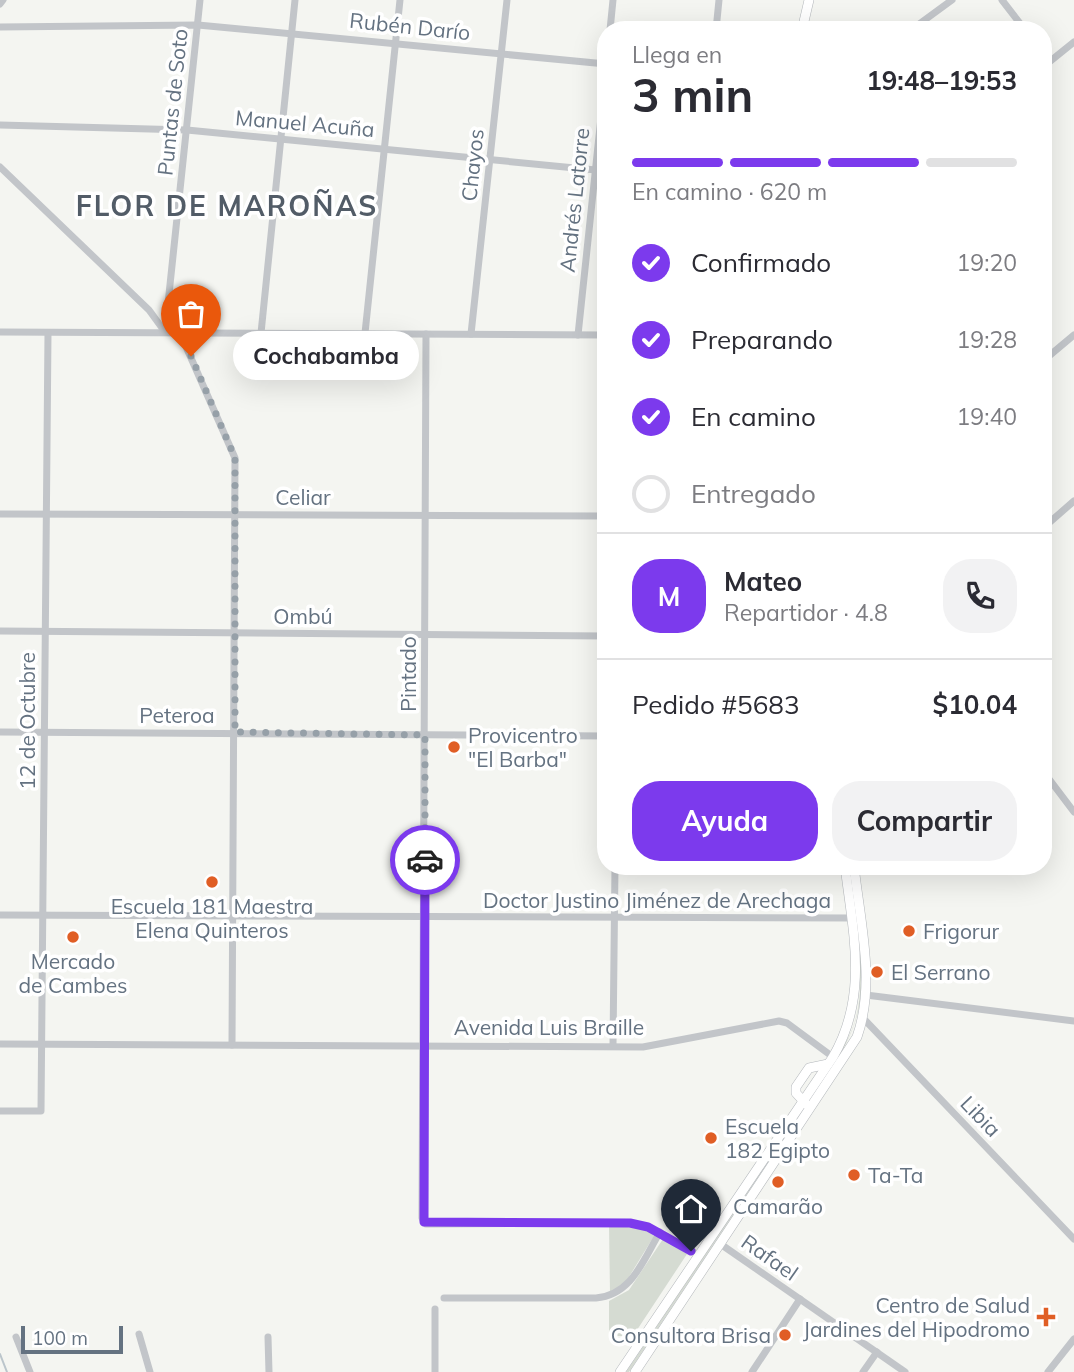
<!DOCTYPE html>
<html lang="es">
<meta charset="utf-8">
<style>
body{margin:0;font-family:Mulish,sans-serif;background:#f2f2f3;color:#2b2b33;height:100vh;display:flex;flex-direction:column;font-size:26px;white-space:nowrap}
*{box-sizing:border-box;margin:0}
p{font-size:23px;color:#7c7c81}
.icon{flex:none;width:38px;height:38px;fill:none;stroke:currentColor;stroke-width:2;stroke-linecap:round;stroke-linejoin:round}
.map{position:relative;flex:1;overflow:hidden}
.drawer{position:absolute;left:597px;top:21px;width:455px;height:854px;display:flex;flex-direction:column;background:#fff;border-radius:28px;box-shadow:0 7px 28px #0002}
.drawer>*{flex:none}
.scale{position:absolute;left:21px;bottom:18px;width:102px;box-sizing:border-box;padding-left:7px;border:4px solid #647281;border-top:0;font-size:19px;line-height:24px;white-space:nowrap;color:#647281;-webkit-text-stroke:5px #fff;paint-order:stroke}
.pin{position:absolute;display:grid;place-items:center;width:60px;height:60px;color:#fff;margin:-72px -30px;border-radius:50% 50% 50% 0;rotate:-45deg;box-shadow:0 0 7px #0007}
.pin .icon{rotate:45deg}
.courier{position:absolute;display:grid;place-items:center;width:70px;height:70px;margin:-35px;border:5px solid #7c3aed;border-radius:50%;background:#fff;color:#222;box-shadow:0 2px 9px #0007}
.bubble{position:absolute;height:49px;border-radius:24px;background:#fff;box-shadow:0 7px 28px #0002;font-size:23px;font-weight:700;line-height:49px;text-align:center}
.head em{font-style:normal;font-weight:700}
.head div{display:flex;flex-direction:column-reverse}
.head{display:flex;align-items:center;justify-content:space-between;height:119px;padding:0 35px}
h1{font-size:46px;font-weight:700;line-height:52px}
.bar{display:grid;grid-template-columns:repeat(4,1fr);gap:10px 7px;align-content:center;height:84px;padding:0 35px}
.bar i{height:9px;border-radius:5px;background:#e1e1e2}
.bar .current{background:#7c3aed}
.bar p{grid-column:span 4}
.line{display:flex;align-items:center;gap:18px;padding:0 35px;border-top:2px solid #e1e1e2}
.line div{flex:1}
.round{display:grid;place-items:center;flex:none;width:74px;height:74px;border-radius:28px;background:#f2f2f3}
ol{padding:0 35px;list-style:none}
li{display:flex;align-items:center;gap:21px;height:77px}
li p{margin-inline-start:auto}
li .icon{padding:7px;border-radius:50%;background:#7c3aed;color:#fff;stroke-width:4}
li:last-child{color:#7c7c81}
li i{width:38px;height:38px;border:4px solid #e1e1e2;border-radius:50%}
.primary-button{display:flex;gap:14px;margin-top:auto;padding:14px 35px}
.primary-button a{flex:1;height:80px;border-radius:28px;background:#7c3aed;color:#fff;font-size:28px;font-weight:700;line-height:80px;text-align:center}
.primary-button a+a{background:#f2f2f3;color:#2b2b33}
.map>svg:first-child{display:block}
</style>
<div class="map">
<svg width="1074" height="1372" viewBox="0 0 1074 1372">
<rect width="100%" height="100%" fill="#f4f5f1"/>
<!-- green -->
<g fill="#d5dbd2">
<path d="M856,935C862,941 861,956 862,965C865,1026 840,1055 809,1103C809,1090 843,1051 850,1034C865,1002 860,968 856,935Z"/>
<polygon points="804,1108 629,1372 626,1372"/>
<polygon points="609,1225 646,1229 654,1236 624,1285 610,1293"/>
<polygon points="663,1239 687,1254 633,1336 609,1336 609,1301 629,1290"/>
</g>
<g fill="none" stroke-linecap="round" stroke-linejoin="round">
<!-- stream -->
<polyline stroke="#bbc5cb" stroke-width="2" points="0,1354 7,1372"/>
<defs>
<g id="major">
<polyline points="802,30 809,0"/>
<polyline points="806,1104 796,1093 796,1087 809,1068 828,1064"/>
<path d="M620,1372L833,1057C869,995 853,933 845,866"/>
<path d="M635,1372L857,1037C876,983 860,922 854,866"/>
</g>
</defs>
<!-- major casing -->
<use href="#major" stroke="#b3b7bb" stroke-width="10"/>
<!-- minor -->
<g stroke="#c2c5c9" stroke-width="7">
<polyline points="1002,0 1025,30"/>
<polyline points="0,4 3,0"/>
<polyline points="0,27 198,25 606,64"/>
<polyline points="610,30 613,0"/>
<polyline points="716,30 719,0"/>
<polyline points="911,30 952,0"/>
<polyline points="1043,67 1074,42"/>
<polyline points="0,125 187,130 606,171"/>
<polyline points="0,167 149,310 165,332"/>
<polyline points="0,332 606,335"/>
<polyline points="165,332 200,0"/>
<polyline points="180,333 235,458 232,1045"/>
<polyline points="261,333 295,0"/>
<polyline points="365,333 400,0"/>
<polyline points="426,334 422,1218 426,1224 630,1223 648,1227 697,1254"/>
<polyline points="471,334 507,0"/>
<polyline points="578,335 606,70"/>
<polyline points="1043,361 1074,335"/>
<polyline points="0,514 606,516"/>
<polyline points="1043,528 1074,501"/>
<polyline points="0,631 606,636"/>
<polyline points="1043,681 1048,677"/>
<polyline points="0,732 606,736"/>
<polyline points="1043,771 1074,812"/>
<polyline points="0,915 855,918"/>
<polyline points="866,995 1074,1021"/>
<polyline points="863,1018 1074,1239"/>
<polyline points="0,1044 643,1047 779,1021 787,1023 833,1057"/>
<polyline points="613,1045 615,866"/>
<polyline points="0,1111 41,1111 48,333"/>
<polyline points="719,1243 905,1372"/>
<path d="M444,1298H596C632,1295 643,1260 660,1232"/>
<polyline points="435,1309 435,1372"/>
<polyline points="139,1334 150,1372"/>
<polyline points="16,1337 30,1372"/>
<polyline points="268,1337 269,1372"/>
<polyline points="752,1372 800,1299"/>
<polyline points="863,1372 877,1352"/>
<polyline points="1048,1372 1074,1339"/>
</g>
<!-- major -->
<use href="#major" stroke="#fff" stroke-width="9"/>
</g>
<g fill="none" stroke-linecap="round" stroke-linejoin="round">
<!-- done -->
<polyline stroke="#96a0a8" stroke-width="7" stroke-dasharray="0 12.6" points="191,356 235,458 235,732 425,735 425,860"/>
<!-- route -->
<polyline stroke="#7c3aed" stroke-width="9" points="425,860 424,1222 630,1223 648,1227 691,1251"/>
</g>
<!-- markers -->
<g fill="#e05e25" stroke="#fff" stroke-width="2.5">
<circle cx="454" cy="747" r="7"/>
<circle cx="212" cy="882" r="7"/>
<circle cx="909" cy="931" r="7"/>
<circle cx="73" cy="937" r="7"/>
<circle cx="877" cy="972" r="7"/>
<circle cx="711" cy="1138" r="7"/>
<circle cx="854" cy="1175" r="7"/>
<circle cx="778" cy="1182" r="7"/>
<path d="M1042.5 1306.5h7v7h7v7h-7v7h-7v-7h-7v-7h7z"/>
<circle cx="785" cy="1335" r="7"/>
</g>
<g text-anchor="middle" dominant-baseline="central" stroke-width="7" stroke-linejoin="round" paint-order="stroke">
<!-- street labels -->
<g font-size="21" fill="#647281" stroke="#fff">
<text transform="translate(410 26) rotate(6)">Rubén Darío</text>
<text transform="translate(172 102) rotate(-84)">Puntas de Soto</text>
<text transform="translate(305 123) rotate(5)">Manuel Acuña</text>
<text transform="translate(472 165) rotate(-84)">Chayos</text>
<text transform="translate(574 200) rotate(-84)">Andrés Latorre</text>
<text x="303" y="497">Celiar</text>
<text x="303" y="616">Ombú</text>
<text transform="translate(408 674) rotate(-90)">Pintado</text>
<text x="177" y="715">Peteroa</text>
<text transform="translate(27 721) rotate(-90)">12 de Octubre</text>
<text x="657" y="900">Doctor Justino Jiménez de Arechaga</text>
<text x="549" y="1027">Avenida Luis Braille</text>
<text transform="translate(981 1116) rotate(46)">Libia</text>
<text transform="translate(770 1257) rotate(35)">Rafael</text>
</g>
<!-- poi labels -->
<g font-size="21" fill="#647281" stroke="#fff" text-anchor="start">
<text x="468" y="735">Provicentro<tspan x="468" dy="24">"El Barba"</tspan></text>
<text x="212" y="906" text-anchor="middle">Escuela 181 Maestra<tspan x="212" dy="24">Elena Quinteros</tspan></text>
<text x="923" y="931">Frigorur</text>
<text x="73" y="961" text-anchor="middle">Mercado<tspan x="73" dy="24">de Cambes</tspan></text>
<text x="891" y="972">El Serrano</text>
<text x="725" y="1126">Escuela<tspan x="725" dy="24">182 Egipto</tspan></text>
<text x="868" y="1175">Ta-Ta</text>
<text x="778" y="1206" text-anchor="middle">Camarão</text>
<text x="1030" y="1305" text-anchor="end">Centro de Salud<tspan x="1030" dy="24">Jardines del Hipodromo</tspan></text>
<text x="771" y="1335" text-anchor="end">Consultora Brisa</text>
</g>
<!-- district labels -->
<g font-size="28" font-weight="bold" letter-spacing="2" fill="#525c67" stroke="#fff">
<text x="227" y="205">FLOR DE MAROÑAS</text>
</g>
</g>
</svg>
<div class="scale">100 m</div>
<div class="pin" style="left:191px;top:356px;background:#ea580c"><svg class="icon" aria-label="bag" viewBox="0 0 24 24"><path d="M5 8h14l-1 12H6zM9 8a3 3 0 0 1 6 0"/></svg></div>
<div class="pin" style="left:691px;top:1251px;background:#1f2937"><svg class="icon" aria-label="home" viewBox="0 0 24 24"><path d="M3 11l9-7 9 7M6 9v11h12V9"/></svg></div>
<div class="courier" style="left:425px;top:860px"><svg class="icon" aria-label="car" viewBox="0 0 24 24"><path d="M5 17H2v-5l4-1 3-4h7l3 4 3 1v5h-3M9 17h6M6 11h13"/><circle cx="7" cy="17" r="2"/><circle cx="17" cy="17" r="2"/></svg></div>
<div class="bubble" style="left:233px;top:331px;width:186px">Cochabamba</div>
<section class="drawer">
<div class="head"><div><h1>3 min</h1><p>Llega en</p></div><em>19:48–19:53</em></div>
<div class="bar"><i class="current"></i><i class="current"></i><i class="current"></i><i></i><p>En camino · 620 m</p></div>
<ol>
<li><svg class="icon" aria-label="check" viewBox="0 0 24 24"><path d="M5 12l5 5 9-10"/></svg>Confirmado<p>19:20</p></li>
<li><svg class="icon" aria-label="check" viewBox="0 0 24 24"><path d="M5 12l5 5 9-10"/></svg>Preparando<p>19:28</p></li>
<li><svg class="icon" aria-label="check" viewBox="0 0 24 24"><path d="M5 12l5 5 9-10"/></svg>En camino<p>19:40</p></li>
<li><i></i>Entregado</li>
</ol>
<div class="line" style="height:126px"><b class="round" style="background:#7c3aed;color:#fff">M</b><div><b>Mateo</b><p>Repartidor · 4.8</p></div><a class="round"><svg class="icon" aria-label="phone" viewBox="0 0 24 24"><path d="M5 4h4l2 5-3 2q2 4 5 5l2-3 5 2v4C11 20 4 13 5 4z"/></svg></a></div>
<div class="line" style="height:91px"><div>Pedido #5683</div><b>$10.04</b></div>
<div class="primary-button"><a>Ayuda</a><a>Compartir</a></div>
</section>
</div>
